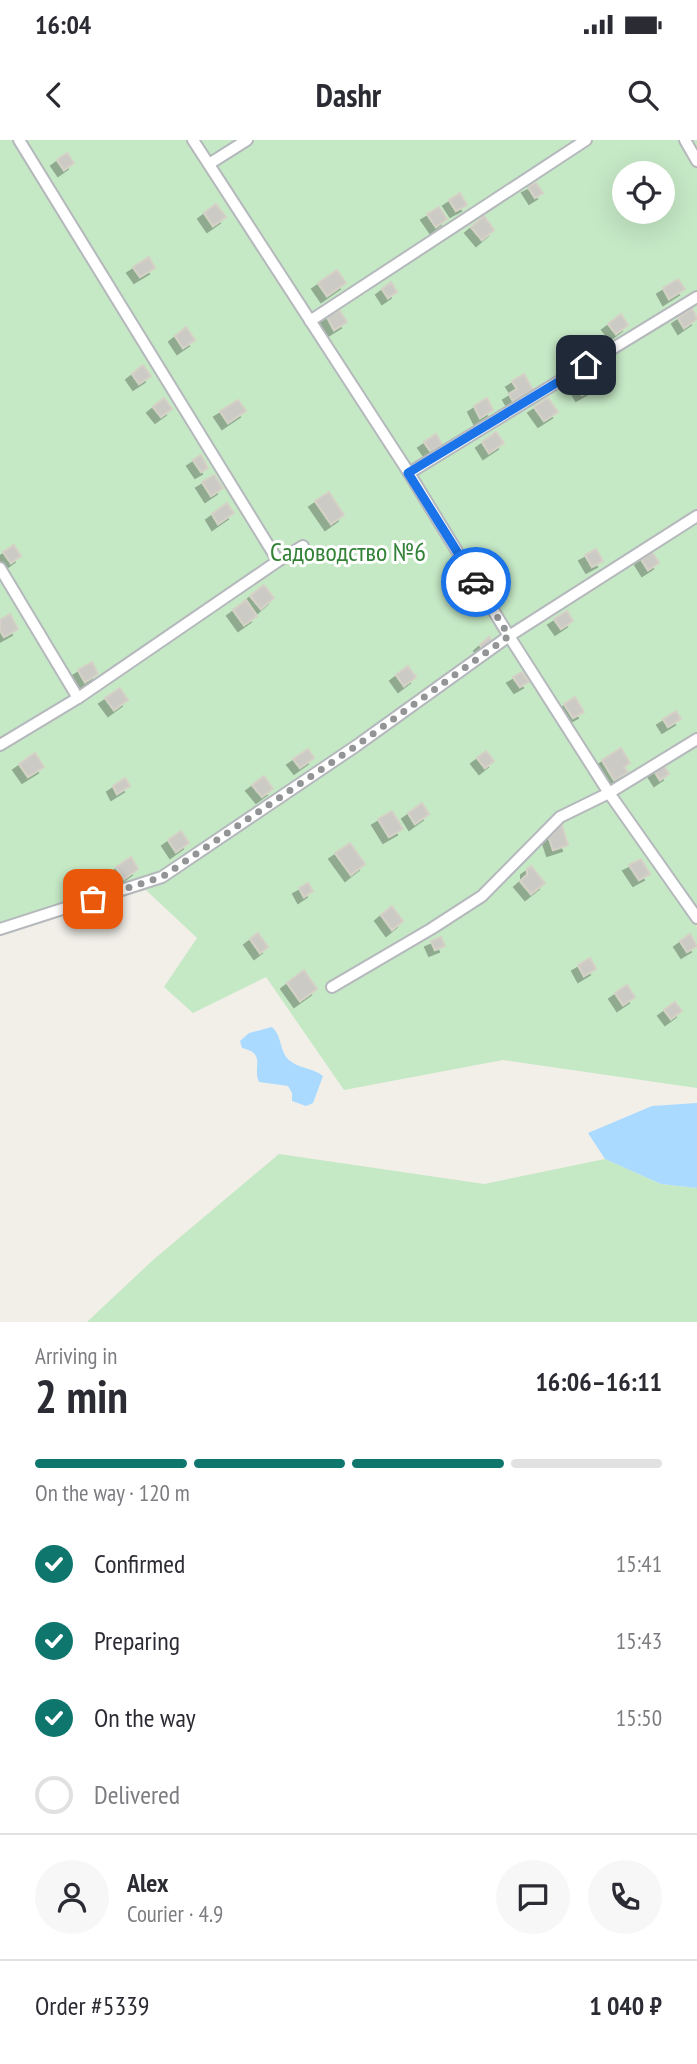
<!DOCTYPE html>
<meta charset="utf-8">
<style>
body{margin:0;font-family:"PT Sans Narrow",sans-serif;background:#f7f7f7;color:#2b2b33;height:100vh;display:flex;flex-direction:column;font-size:26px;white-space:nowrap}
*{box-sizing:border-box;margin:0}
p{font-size:23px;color:#7c7c81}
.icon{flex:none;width:38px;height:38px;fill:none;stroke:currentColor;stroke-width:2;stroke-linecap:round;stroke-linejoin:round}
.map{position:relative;height:1182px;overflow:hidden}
.sheet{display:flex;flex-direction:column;background:#fff;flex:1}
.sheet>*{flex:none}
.fabs{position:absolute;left:612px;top:21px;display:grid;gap:14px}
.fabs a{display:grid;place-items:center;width:63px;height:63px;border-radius:50%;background:#fff;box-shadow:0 7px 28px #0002;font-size:35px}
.pin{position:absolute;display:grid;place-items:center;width:60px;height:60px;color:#fff;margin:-30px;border-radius:14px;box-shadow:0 4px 10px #0006}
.courier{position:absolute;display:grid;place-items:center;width:70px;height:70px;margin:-35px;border:5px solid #1a73e8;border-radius:50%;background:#fff;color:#222;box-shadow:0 2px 9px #0007}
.summary em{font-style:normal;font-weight:800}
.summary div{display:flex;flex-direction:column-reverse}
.summary{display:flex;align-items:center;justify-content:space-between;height:119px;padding:0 35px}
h1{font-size:46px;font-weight:800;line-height:52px}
.bar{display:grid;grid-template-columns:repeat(4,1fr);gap:10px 7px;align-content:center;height:84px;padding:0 35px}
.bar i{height:9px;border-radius:5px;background:#e1e1e2}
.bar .active{background:#0f766e}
.bar p{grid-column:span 4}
.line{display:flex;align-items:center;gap:18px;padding:0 35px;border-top:2px solid #e1e1e2}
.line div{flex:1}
.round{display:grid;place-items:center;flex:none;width:74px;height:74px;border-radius:37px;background:#f7f7f7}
ol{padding:0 35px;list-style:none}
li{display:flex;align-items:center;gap:21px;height:77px}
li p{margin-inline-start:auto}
li .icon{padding:7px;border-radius:50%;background:#0f766e;color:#fff;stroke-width:4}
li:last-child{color:#7c7c81}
li i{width:38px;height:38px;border:4px solid #e1e1e2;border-radius:50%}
.status{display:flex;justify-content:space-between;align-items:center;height:49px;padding:0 35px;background:#fff;direction:ltr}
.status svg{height:19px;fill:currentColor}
header{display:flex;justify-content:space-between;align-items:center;height:91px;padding:0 35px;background:#fff;font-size:32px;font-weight:800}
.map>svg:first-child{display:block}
</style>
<div class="status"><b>16:04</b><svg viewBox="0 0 49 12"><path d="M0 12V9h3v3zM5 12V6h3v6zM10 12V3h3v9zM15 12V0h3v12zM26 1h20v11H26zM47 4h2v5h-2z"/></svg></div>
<header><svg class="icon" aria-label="back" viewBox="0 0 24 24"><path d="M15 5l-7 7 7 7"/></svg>Dashr<svg class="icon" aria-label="search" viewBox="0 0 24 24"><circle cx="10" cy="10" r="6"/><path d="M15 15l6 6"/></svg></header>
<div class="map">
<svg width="697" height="1182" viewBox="0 0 697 1182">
<defs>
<filter id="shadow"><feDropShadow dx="-6" dy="6" stdDeviation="0" flood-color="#0004"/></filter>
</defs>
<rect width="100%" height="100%" fill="#f1efe8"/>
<!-- green -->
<g fill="#c5e8c5" fill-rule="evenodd">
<path d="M0,0H697V948L503,920L344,950L266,837L193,873L164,847L197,798L146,750L0,789ZM625,33H663V72H625Z"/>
<polygon points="279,1014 484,1044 605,1019 661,1044 697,1048 697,1182 87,1182 153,1120"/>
</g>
<!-- water -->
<g fill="#aadaff">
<path d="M272,887C282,896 279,908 287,918C297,929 312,927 323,936L313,963L306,966L292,961V953L288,946L259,942C252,926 267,914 242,908L240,901L249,893Z"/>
<polygon points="697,963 697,1048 661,1044 605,1019 588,993 652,966"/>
</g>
<!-- building -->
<g fill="#cccac5" stroke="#d6d1c6" stroke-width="2" filter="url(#shadow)">
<polygon points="67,13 74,23 64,30 57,20"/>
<polygon points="536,43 543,53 535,58 528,47"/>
<polygon points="460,53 467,65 456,71 449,60"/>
<polygon points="216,64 226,77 213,86 204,73"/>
<polygon points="439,67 447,79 436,87 427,74"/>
<polygon points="484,76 494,90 482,100 471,87"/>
<polygon points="149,117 155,128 140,137 133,127"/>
<polygon points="337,130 346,143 327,156 318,143"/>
<polygon points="678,139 685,149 669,159 663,148"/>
<polygon points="391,142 397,152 388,158 382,149"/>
<polygon points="692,168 697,179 684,188 678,178"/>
<polygon points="339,170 347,182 334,190 327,177"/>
<polygon points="621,174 628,185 616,194 608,184"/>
<polygon points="186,187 195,200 183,208 175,196"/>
<polygon points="143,225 151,236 139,244 132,234"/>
<polygon points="590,231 596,241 592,244 594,248 582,255 573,240"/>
<polygon points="524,234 533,250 513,261 509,254 517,249 512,241"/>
<polygon points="164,258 172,269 161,277 153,267"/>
<polygon points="487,258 493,270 480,278 474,266"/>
<polygon points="548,258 558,272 544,281 534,267"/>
<polygon points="238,260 246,271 228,283 220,271"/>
<polygon points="496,292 504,303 489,313 482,302"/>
<polygon points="436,294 442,304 431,312 424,302"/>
<polygon points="201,315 208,328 201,332 193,320"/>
<polygon points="214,335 223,348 211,356 202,342"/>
<polygon points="329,352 344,375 331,384 315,361"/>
<polygon points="227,363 234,373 218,384 212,374"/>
<polygon points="14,405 21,416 11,423 3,412"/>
<polygon points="596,409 603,421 592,427 585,415"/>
<polygon points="652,412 659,423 648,430 641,419"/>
<polygon points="264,445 274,458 261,469 250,456"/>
<polygon points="246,460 257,476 244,485 233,470"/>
<polygon points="567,471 573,481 561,489 554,479"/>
<polygon points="10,474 18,489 4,497 0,490 0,480"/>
<polygon points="489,497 494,503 485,511 480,505"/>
<polygon points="92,522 98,534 85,542 78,530"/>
<polygon points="408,526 416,537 404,546 396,535"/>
<polygon points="522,532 529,542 520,547 513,537"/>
<polygon points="120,548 128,560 114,570 105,558"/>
<polygon points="575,557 584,572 573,578 564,564"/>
<polygon points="676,571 681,579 668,587 663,579"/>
<polygon points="621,608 630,623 624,627 628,632 614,640 602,620"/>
<polygon points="308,609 314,618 300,628 293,619"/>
<polygon points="486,611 494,621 485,628 477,618"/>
<polygon points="35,613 44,627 28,637 19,624"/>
<polygon points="662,623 669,634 660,640 653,629"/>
<polygon points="264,636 273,649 262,657 252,645"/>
<polygon points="125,638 130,646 117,654 113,646"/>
<polygon points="422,663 429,674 415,684 408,673"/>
<polygon points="392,671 403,689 389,697 378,679"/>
<polygon points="562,686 568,705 553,710 548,695 554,693 553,689"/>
<polygon points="181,691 189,703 176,712 168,700"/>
<polygon points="350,703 365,724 351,735 335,713"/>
<polygon points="131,717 138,729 124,739 116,727"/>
<polygon points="641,719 650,734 639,740 629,725"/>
<polygon points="531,726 545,743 531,754 520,741 527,735 527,729"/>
<polygon points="308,743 313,751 304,757 299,748"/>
<polygon points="392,766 403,781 392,790 381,775"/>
<polygon points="258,793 268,807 260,813 250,799"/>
<polygon points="690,794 697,806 687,812 680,801"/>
<polygon points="441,797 445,806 435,810 431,801"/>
<polygon points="590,818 596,829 584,836 578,825"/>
<polygon points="304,830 317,849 300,861 287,843"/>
<polygon points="627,845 635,857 623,865 615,853"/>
<polygon points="675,862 682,871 671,879 664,870"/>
</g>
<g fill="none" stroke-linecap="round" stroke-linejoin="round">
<defs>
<g id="lane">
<polyline points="19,0 278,421"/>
<polyline points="685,0 697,21"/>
<polyline points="209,24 247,0"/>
<polyline points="310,181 586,0"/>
<polyline points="409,333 697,157"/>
<polyline points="697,376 509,496 609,653 697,778"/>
<polyline points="0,428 78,558"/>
<polyline points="0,605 78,558 278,421 303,406"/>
<polyline points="0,789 162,737 356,606 509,496 409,333 193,0"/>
<polyline points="332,847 431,789 482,756 560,677 609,653 697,599"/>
</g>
</defs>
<!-- lane casing -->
<use href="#lane" stroke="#b5b8bc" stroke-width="14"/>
<!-- lane -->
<use href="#lane" stroke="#fff" stroke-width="10"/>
</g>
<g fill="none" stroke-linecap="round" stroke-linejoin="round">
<!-- done -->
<polyline stroke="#929495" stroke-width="7" stroke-dasharray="0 12.6" points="93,759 162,737 356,606 509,496 476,442"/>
<!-- route -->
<polyline stroke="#1a73e8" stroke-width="9" points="476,442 408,333 586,225"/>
</g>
<g text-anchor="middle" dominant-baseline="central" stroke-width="6" stroke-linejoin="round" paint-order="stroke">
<!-- park labels -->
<g font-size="26" fill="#348238" stroke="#fff">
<text x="348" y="411">Садоводство №6</text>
</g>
</g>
</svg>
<div class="fabs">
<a><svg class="icon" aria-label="locate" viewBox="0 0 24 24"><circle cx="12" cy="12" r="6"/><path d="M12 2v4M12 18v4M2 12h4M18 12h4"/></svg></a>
</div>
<div class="pin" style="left:93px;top:759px;background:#ea580c"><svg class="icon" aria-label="bag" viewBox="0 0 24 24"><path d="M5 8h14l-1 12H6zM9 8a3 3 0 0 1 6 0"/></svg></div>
<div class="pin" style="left:586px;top:225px;background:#1f2937"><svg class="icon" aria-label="home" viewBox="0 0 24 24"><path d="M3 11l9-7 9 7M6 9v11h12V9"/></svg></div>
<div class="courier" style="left:476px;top:442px"><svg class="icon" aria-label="car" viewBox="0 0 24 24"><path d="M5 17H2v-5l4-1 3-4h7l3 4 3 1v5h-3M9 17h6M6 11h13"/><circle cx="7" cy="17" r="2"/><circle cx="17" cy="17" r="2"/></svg></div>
</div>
<section class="sheet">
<div class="summary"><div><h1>2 min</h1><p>Arriving in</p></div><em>16:06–16:11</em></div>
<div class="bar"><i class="active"></i><i class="active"></i><i class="active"></i><i></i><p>On the way · 120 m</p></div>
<ol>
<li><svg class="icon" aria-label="check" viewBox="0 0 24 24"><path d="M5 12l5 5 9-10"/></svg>Confirmed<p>15:41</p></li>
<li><svg class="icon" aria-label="check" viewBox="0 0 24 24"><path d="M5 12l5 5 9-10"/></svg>Preparing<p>15:43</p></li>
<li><svg class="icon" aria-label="check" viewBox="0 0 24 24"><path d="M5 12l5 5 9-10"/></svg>On the way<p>15:50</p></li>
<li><i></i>Delivered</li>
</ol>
<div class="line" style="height:126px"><a class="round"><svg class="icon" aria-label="person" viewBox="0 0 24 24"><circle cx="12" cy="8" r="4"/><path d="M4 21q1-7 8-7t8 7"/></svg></a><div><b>Alex</b><p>Courier · 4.9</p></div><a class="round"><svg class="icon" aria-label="chat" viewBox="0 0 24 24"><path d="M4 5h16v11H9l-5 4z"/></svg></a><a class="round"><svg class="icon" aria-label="phone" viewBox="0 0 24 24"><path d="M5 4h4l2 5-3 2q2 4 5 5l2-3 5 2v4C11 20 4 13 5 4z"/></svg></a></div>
<div class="line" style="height:91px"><div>Order #5339</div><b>1 040 ₽</b></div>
</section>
